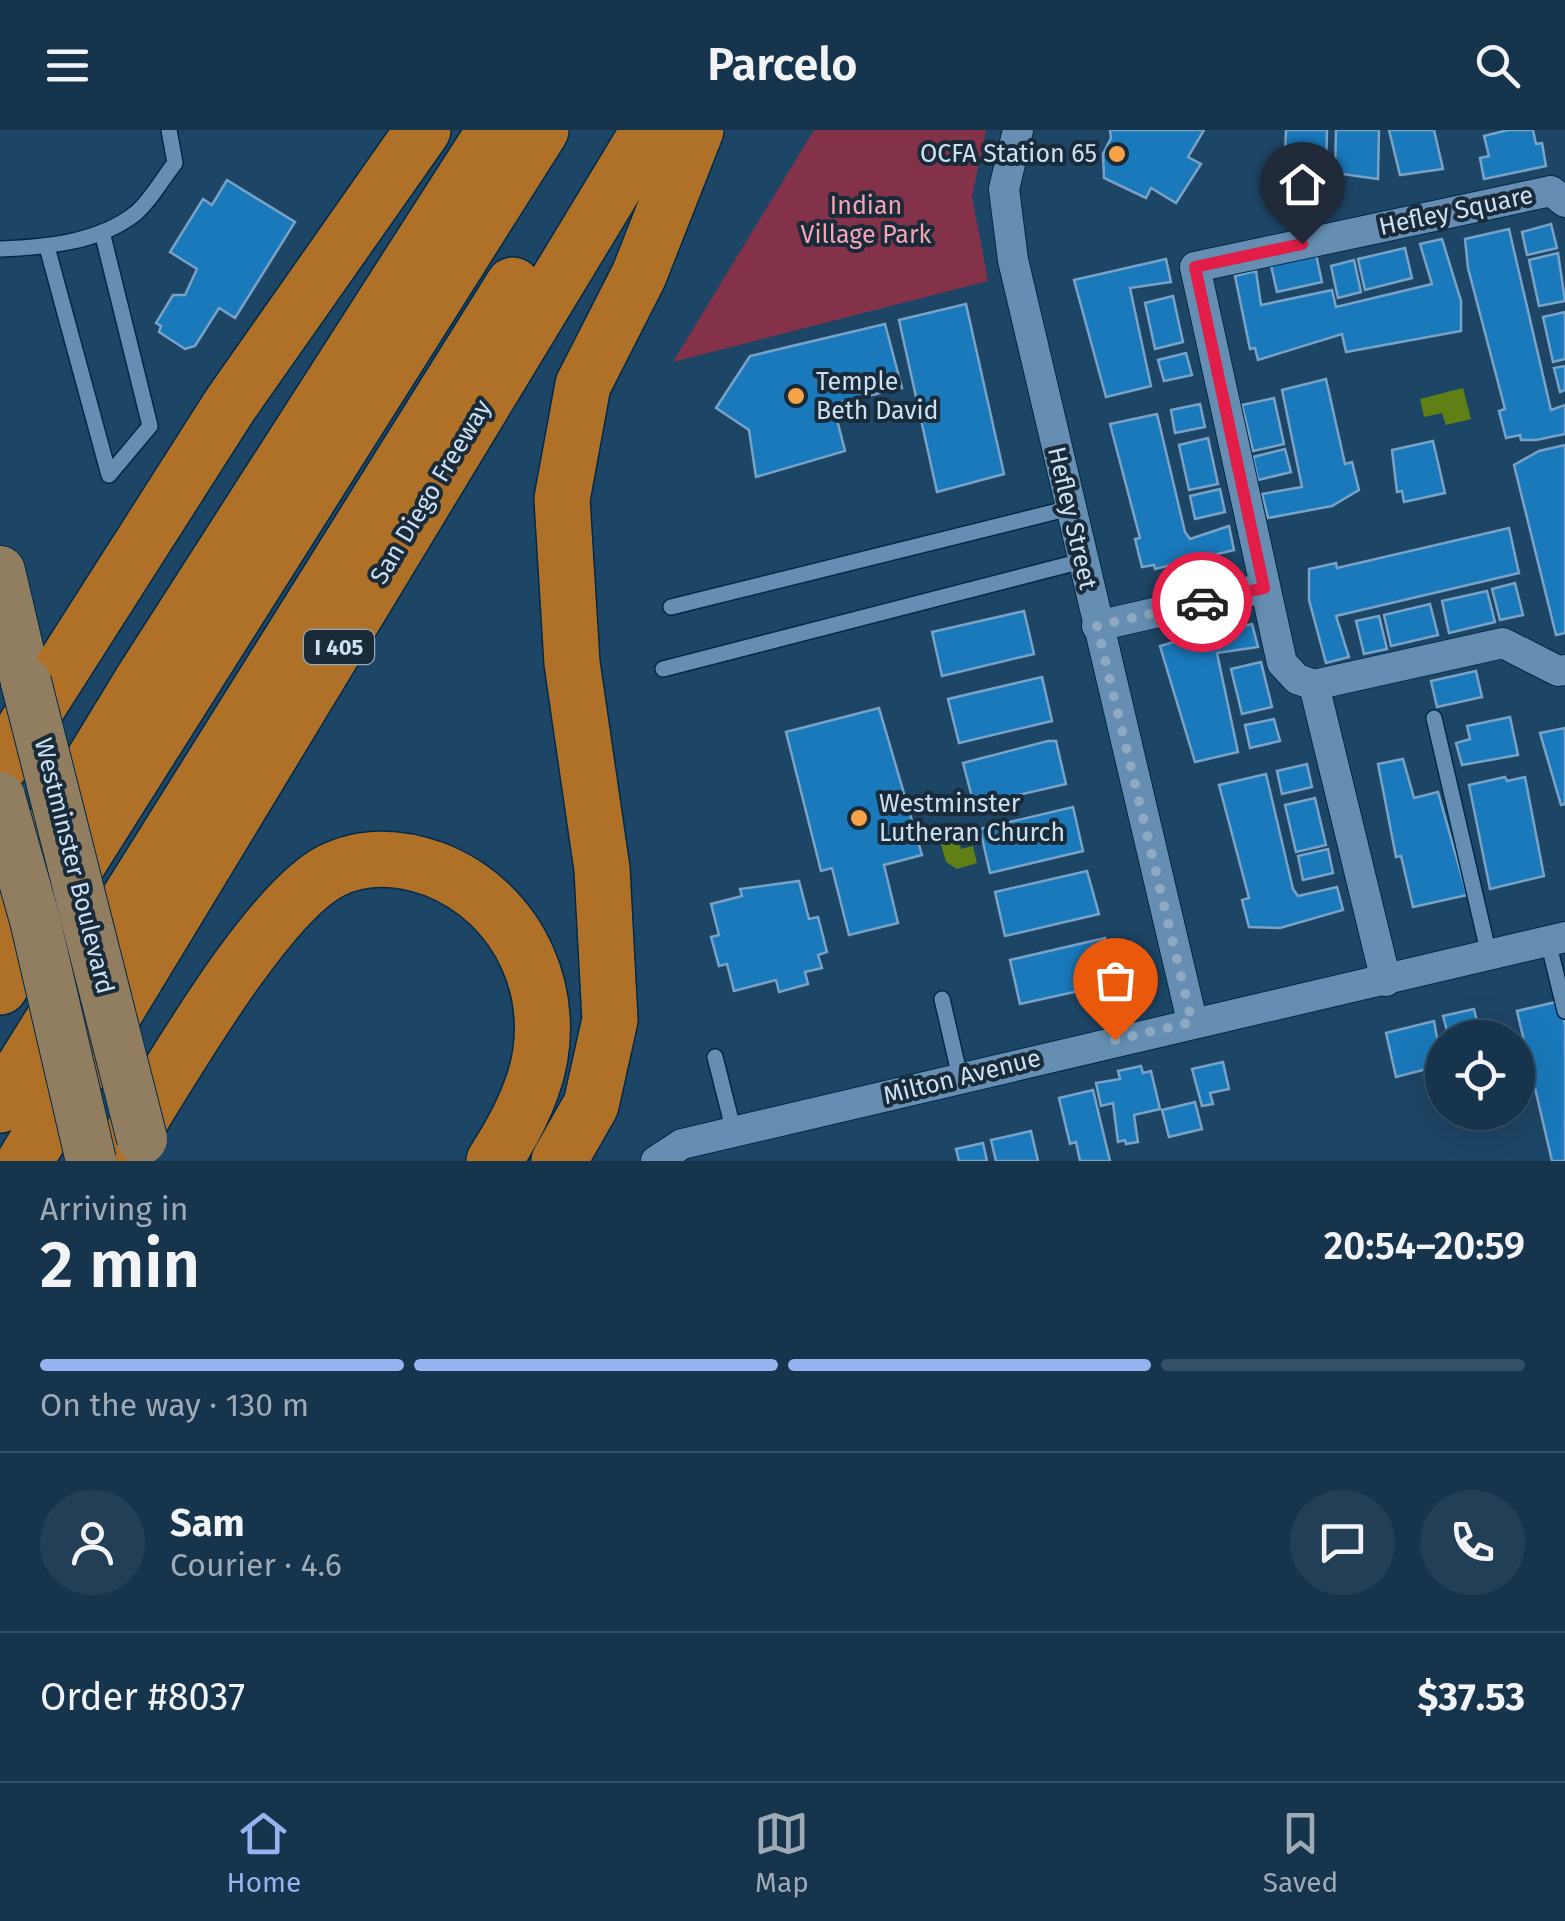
<!DOCTYPE html>
<meta charset="utf-8">
<style>
body{margin:0;font-family:"Fira Sans",sans-serif;background:#233f56;color:#f1f3f6;height:100vh;display:flex;flex-direction:column;font-size:38px;white-space:nowrap}
*{box-sizing:border-box;margin:0}
p{font-size:32px;color:#9eaab5}
.icon{flex:none;width:55px;height:55px;fill:none;stroke:currentColor;stroke-width:2;stroke-linecap:round;stroke-linejoin:round}
.map{position:relative;height:1031px;overflow:hidden}
.details{display:flex;flex-direction:column;background:#16344c;flex:1}
.details>*{flex:none}
.tools{position:absolute;left:1425px;top:890px;display:grid;gap:20px}
.tools a{display:grid;place-items:center;width:110px;height:110px;border-radius:50%;background:#16344c;box-shadow:0 10px 40px #0002,0 0 0 2px #354f64;font-size:50px}
.pin{position:absolute;display:grid;place-items:center;width:85px;height:85px;color:#fff;margin:-102px -42px;border-radius:50% 50% 50% 0;rotate:-45deg;box-shadow:0 0 10px #0007}
.pin .icon{rotate:45deg}
.courier{position:absolute;display:grid;place-items:center;width:100px;height:100px;margin:-50px;border:8px solid #e11d48;border-radius:50%;background:#fff;color:#222;box-shadow:0 2px 12px #0007}
.summary em{font-style:normal;font-weight:600}
.summary div{display:flex;flex-direction:column-reverse}
.summary{display:flex;align-items:center;justify-content:space-between;height:170px;padding:0 40px}
h1{font-size:65px;font-weight:600;line-height:75px}
.bar{display:grid;grid-template-columns:repeat(4,1fr);gap:15px 10px;align-content:center;height:120px;padding:0 40px}
.bar i{height:12px;border-radius:8px;background:#354f64}
.bar .on{background:#95b2f1}
.bar p{grid-column:span 4}
.line{display:flex;align-items:center;gap:25px;padding:0 40px;border-top:2px solid #354f64}
.line div{flex:1}
.round{display:grid;place-items:center;flex:none;width:105px;height:105px;border-radius:52px;background:#233f56}
header{display:flex;justify-content:space-between;align-items:center;height:130px;padding:0 40px;background:#16344c;font-size:45px;font-weight:600}
.tab-bar{display:flex;justify-content:space-around;align-items:center;height:140px;border-top:2px solid #354f64;background:#16344c;font-size:28px;color:#9eaab5}
.tab-bar a{display:grid;justify-items:center;gap:5px}
.tab-bar .on{color:#95b2f1}
.map>svg:first-child{display:block}
</style>
<header><svg class="icon" aria-label="menu" viewBox="0 0 24 24"><path d="M4 6h16M4 12h16M4 18h16"/></svg>Parcelo<svg class="icon" aria-label="search" viewBox="0 0 24 24"><circle cx="10" cy="10" r="6"/><path d="M15 15l6 6"/></svg></header>
<div class="map">
<svg width="1565" height="1031" viewBox="0 0 1565 1031">
<rect width="100%" height="100%" fill="#1d4565"/>
<!-- green -->
<polygon fill="#833249" points="814,0 986,0 972,66 988,151 673,232"/>
<!-- water -->
<g fill="#608015">
<polygon points="1463,258 1471,289 1446,295 1442,283 1424,287 1420,269"/>
<polygon points="956,702 961,719 973,716 977,733 957,739 946,732 939,707"/>
</g>
<!-- building -->
<g fill="#1a79bb" stroke="#79a2c7" stroke-width="2.5">
<polygon points="1110,0 1204,0 1188,27 1201,34 1176,73 1151,58 1146,68 1104,48 1103,24 1111,8"/>
<polygon points="1286,0 1327,0 1326,46 1284,45"/>
<polygon points="1336,0 1379,0 1378,49 1335,43"/>
<polygon points="1389,0 1434,0 1443,39 1400,45"/>
<polygon points="1508,0 1533,0 1536,14 1542,13 1546,36 1484,49 1480,28 1489,26 1484,6"/>
<polygon points="227,50 295,92 235,188 219,178 195,216 185,219 159,202 161,196 156,193 173,165 185,165 197,139 170,122 203,69 212,75"/>
<polygon points="1551,94 1557,118 1527,125 1522,102"/>
<polygon points="1509,99 1551,280 1565,275 1565,304 1536,310 1521,310 1520,305 1506,308 1499,281 1505,279 1468,138 1465,109"/>
<polygon points="1442,109 1461,171 1461,201 1346,222 1342,204 1258,230 1255,218 1250,219 1235,146 1256,141 1261,175 1332,160 1336,177 1432,154 1420,114"/>
<polygon points="1405,118 1412,148 1365,160 1358,129"/>
<polygon points="1315,120 1322,152 1277,162 1270,131"/>
<polygon points="1558,123 1565,171 1539,176 1529,130"/>
<polygon points="1166,129 1171,152 1130,158 1151,256 1106,267 1074,150"/>
<polygon points="1354,130 1361,162 1338,168 1331,136"/>
<polygon points="1173,166 1183,212 1155,219 1145,173"/>
<polygon points="966,174 1004,344 937,362 899,190"/>
<polygon points="1565,182 1565,229 1553,232 1543,187"/>
<polygon points="885,194 902,258 833,274 845,321 756,347 749,300 716,278 750,226"/>
<polygon points="1186,223 1192,245 1164,251 1158,230"/>
<polygon points="1565,236 1565,260 1560,262 1554,238"/>
<polygon points="1326,249 1345,334 1352,332 1359,360 1332,376 1268,388 1262,364 1302,357 1282,260"/>
<polygon points="1274,268 1284,314 1253,321 1242,275"/>
<polygon points="1200,274 1205,297 1175,303 1171,280"/>
<polygon points="1157,284 1185,402 1190,409 1229,396 1234,420 1155,439 1154,435 1142,437 1135,409 1140,408 1110,294"/>
<polygon points="1208,308 1218,354 1189,360 1179,315"/>
<polygon points="1433,311 1445,363 1404,372 1402,361 1397,362 1392,320"/>
<polygon points="1565,315 1565,503 1556,505 1514,335 1539,321"/>
<polygon points="1285,319 1291,342 1258,350 1253,327"/>
<polygon points="1220,359 1225,382 1195,389 1190,366"/>
<polygon points="1509,398 1519,443 1336,486 1349,527 1326,533 1309,470 1309,439 1336,433 1337,438"/>
<polygon points="1515,453 1523,485 1500,490 1492,459"/>
<polygon points="1487,461 1495,492 1449,503 1442,471"/>
<polygon points="1430,474 1438,505 1391,516 1384,485"/>
<polygon points="1024,481 1034,524 942,546 932,502"/>
<polygon points="1379,486 1387,519 1364,524 1356,491"/>
<polygon points="1252,494 1258,517 1217,523 1238,622 1195,632 1160,516 1227,496 1227,500"/>
<polygon points="1261,532 1272,577 1242,584 1231,539"/>
<polygon points="1476,541 1482,567 1437,577 1431,551"/>
<polygon points="1042,547 1052,591 959,613 948,569"/>
<polygon points="879,578 922,725 884,735 898,793 849,805 832,738 821,741 786,602"/>
<polygon points="1510,587 1518,625 1462,635 1456,613 1470,609 1467,596"/>
<polygon points="1274,589 1280,611 1250,618 1245,595"/>
<polygon points="1565,598 1565,674 1561,675 1540,603"/>
<polygon points="1048,611 1056,611 1066,654 974,675 963,633"/>
<polygon points="1403,629 1414,668 1438,662 1467,765 1413,777 1401,726 1396,727 1378,634"/>
<polygon points="1307,634 1312,657 1282,664 1277,641"/>
<polygon points="1266,644 1293,759 1298,766 1337,757 1343,780 1280,798 1249,797 1242,770 1249,768 1219,655"/>
<polygon points="1505,647 1507,651 1525,647 1544,746 1490,759 1469,655"/>
<polygon points="1315,668 1326,715 1296,722 1285,675"/>
<polygon points="1073,677 1083,721 990,743 980,699"/>
<polygon points="1328,719 1333,743 1303,750 1298,726"/>
<polygon points="1087,741 1099,784 1005,806 995,762"/>
<polygon points="799,751 809,789 818,787 827,822 818,825 822,838 805,842 808,854 779,862 776,850 734,861 727,834 719,836 711,807 719,805 711,774 742,766 740,759"/>
<polygon points="1105,808 1115,853 1020,874 1010,830"/>
<polygon points="1560,871 1565,895 1565,1031 1552,1031 1517,881"/>
<polygon points="1474,879 1481,908 1449,908 1443,886"/>
<polygon points="1434,891 1442,935 1396,947 1386,903"/>
<polygon points="1223,932 1229,959 1210,963 1213,974 1202,976 1192,939"/>
<polygon points="1141,936 1143,943 1151,941 1160,979 1134,985 1138,1012 1126,1014 1125,1010 1118,1012 1113,973 1101,976 1096,953 1120,949 1118,941"/>
<polygon points="1093,960 1110,1031 1080,1031 1076,1012 1070,1014 1059,968"/>
<polygon points="1195,972 1202,999 1169,1007 1162,980"/>
<polygon points="1031,1001 1038,1031 996,1031 991,1010"/>
<polygon points="983,1013 987,1031 959,1031 956,1019"/>
</g>
<g fill="none" stroke-linecap="round" stroke-linejoin="round">
<defs>
<g id="lane">
<polyline points="47,117 109,345 150,296 102,102"/>
<path d="M0,119C46,117 98,113 136,83C151,70 163,48 175,33L169,0"/>
<polyline points="671,477 1070,378"/>
<polyline points="663,539 1082,431"/>
<polyline points="1434,588 1489,825"/>
<polyline points="1548,811 1565,881"/>
<polyline points="942,869 960,947"/>
<polyline points="715,927 734,1002"/>
</g>
<g id="street">
<polyline points="1018,0 1004,59 1013,130 1192,891"/>
<polyline points="1565,72 1551,61 1195,137 1282,533 1297,549 1314,555 1503,513 1558,541 1565,540"/>
<polyline points="1097,496 1264,458"/>
<polyline points="1314,555 1386,851"/>
<polyline points="656,1031 682,1014 1565,807"/>
</g>
<polyline id="primary" points="0,441 26,552"/>
<g id="highway">
<polyline points="0,636 230,275 423,0"/>
<polyline points="0,784 143,549 495,0"/>
<polyline points="0,857 541,0"/>
<polyline points="0,975 513,155"/>
<polyline points="25,1031 649,0"/>
<path d="M115,1031C160,961 262,777 331,741C365,724 400,727 434,739C520,772 564,869 532,957C523,983 509,1008 494,1031"/>
<polyline points="559,1031 591,975 610,890 602,739 572,533 562,369 583,255 639,145 696,0"/>
</g>
</defs>
<!-- lane casing -->
<use href="#lane" stroke="#002a48" stroke-width="18"/>
<!-- street casing -->
<use href="#street" stroke="#002a48" stroke-width="32"/>
<!-- primary casing -->
<use href="#primary" stroke="#002a48" stroke-width="52"/>
<!-- highway casing -->
<use href="#highway" stroke="#002a48" stroke-width="58"/>
<!-- lane -->
<use href="#lane" stroke="#658eb2" stroke-width="15"/>
<!-- street -->
<use href="#street" stroke="#658eb2" stroke-width="30"/>
<!-- primary -->
<use href="#primary" stroke="#917d5f" stroke-width="50"/>
<!-- highway -->
<use href="#highway" stroke="#af7128" stroke-width="55"/>
<defs>
<g id="primary-bridge">
<polyline points="26,552 142,1009"/>
<polyline points="0,667 35,790 91,1031"/>
</g>
</defs>
<!-- primary-bridge casing -->
<use href="#primary-bridge" stroke="#002a48" stroke-width="52" stroke-linecap="butt"/>
<!-- primary-bridge -->
<use href="#primary-bridge" stroke="#917d5f" stroke-width="50"/>
</g>
<g fill="none" stroke-linecap="round" stroke-linejoin="round">
<!-- done -->
<polyline stroke="#8eaac2" stroke-width="10" stroke-dasharray="0 18" points="1115,910 1192,892 1097,496 1202,472"/>
<!-- route -->
<polyline stroke="#e11d48" stroke-width="12" points="1202,472 1264,458 1195,137 1302,114"/>
</g>
<!-- markers -->
<g fill="#f5a346" stroke="#192a38" stroke-width="4">
<circle cx="1117" cy="24" r="10"/>
<circle cx="796" cy="266" r="10"/>
<circle cx="859" cy="688" r="10"/>
</g>
<g text-anchor="middle" dominant-baseline="central" stroke-width="8" stroke-linejoin="round" paint-order="stroke">
<!-- shield labels -->
<rect fill="#192a38" stroke="#96a9bc" stroke-width="2.5" x="304" y="500" width="70" height="34" rx="8"/>
<g font-size="22" font-weight="bold" fill="#cbe0f4">
<text x="339" y="517">I 405</text>
</g>
<!-- poi labels -->
<g font-size="25" fill="#cbe0f4" stroke="#192a38" text-anchor="start">
<text x="1097" y="24" text-anchor="end">OCFA Station 65</text>
<text x="816" y="252">Temple<tspan x="816" dy="29">Beth David</tspan></text>
<text x="879" y="674">Westminster<tspan x="879" dy="29">Lutheran Church</tspan></text>
</g>
<!-- park labels -->
<g font-size="25" fill="#f4a4b5" stroke="#192a38">
<text x="866" y="76">Indian<tspan x="866" dy="29">Village Park</tspan></text>
</g>
<!-- street labels -->
<g font-size="25" fill="#cbe0f4" stroke="#192a38">
<text transform="translate(1456 81) rotate(-12)">Hefley Square</text>
<text transform="translate(431 362) rotate(-59)">San Diego Freeway</text>
<text transform="translate(1072 388) rotate(77)">Hefley Street</text>
<text transform="translate(74 736) rotate(76)">Westminster Boulevard</text>
<text transform="translate(962 947) rotate(-14)">Milton Avenue</text>
</g>
</g>
</svg>
<div class="tools">
<a><svg class="icon" aria-label="locate" viewBox="0 0 24 24"><circle cx="12" cy="12" r="6"/><path d="M12 2v4M12 18v4M2 12h4M18 12h4"/></svg></a>
</div>
<div class="pin" style="left:1115px;top:910px;background:#ea580c"><svg class="icon" aria-label="bag" viewBox="0 0 24 24"><path d="M5 8h14l-1 12H6zM9 8a3 3 0 0 1 6 0"/></svg></div>
<div class="pin" style="left:1302px;top:114px;background:#1f2937"><svg class="icon" aria-label="home" viewBox="0 0 24 24"><path d="M3 11l9-7 9 7M6 9v11h12V9"/></svg></div>
<div class="courier" style="left:1202px;top:472px"><svg class="icon" aria-label="car" viewBox="0 0 24 24"><path d="M5 17H2v-5l4-1 3-4h7l3 4 3 1v5h-3M9 17h6M6 11h13"/><circle cx="7" cy="17" r="2"/><circle cx="17" cy="17" r="2"/></svg></div>
</div>
<section class="details">
<div class="summary"><div><h1>2 min</h1><p>Arriving in</p></div><em>20:54–20:59</em></div>
<div class="bar"><i class="on"></i><i class="on"></i><i class="on"></i><i></i><p>On the way · 130 m</p></div>
<div class="line" style="height:180px"><a class="round"><svg class="icon" aria-label="person" viewBox="0 0 24 24"><circle cx="12" cy="8" r="4"/><path d="M4 21q1-7 8-7t8 7"/></svg></a><div><b>Sam</b><p>Courier · 4.6</p></div><a class="round"><svg class="icon" aria-label="chat" viewBox="0 0 24 24"><path d="M4 5h16v11H9l-5 4z"/></svg></a><a class="round"><svg class="icon" aria-label="phone" viewBox="0 0 24 24"><path d="M5 4h4l2 5-3 2q2 4 5 5l2-3 5 2v4C11 20 4 13 5 4z"/></svg></a></div>
<div class="line" style="height:130px"><div>Order #8037</div><b>$37.53</b></div>
</section>
<nav class="tab-bar">
<a class="on"><svg class="icon" aria-label="home" viewBox="0 0 24 24"><path d="M3 11l9-7 9 7M6 9v11h12V9"/></svg>Home</a>
<a><svg class="icon" aria-label="map" viewBox="0 0 24 24"><path d="M3 6l6-2 6 2 6-2v14l-6 2-6-2-6 2zM9 4v14M15 6v14"/></svg>Map</a>
<a><svg class="icon" aria-label="saved" viewBox="0 0 24 24"><path d="M7 4h10v16l-5-4-5 4z"/></svg>Saved</a>
</nav>
